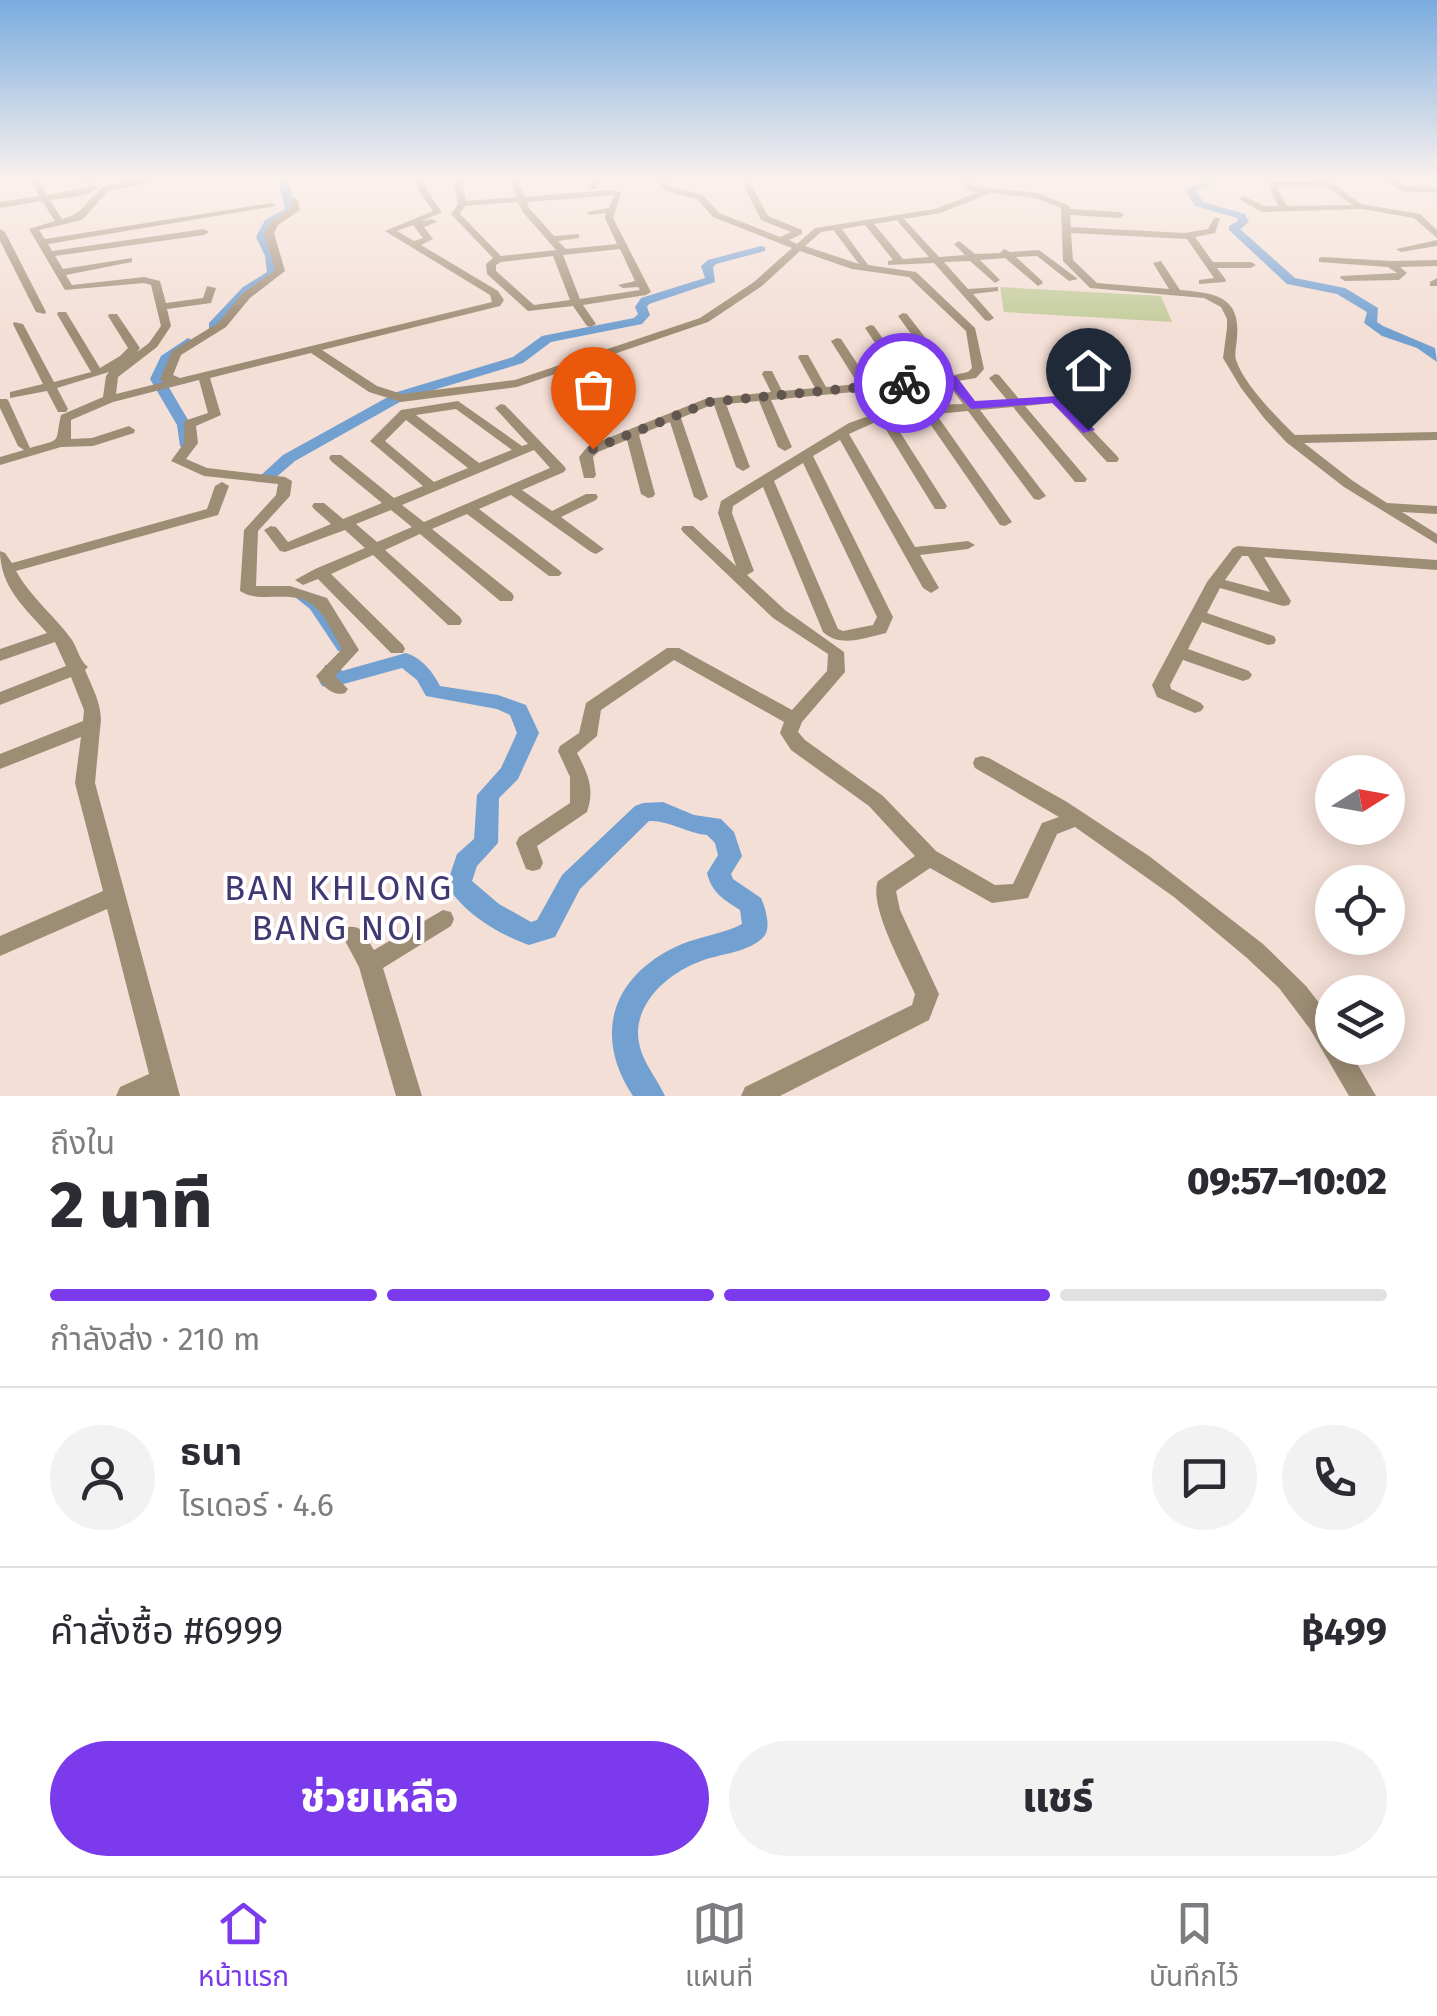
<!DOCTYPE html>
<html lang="th">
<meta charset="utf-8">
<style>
body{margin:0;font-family:"Fira Sans","Noto Sans Thai",sans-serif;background:#f2f2f3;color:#2b2b33;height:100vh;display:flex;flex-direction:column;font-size:38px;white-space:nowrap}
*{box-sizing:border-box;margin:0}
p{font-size:32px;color:#7c7c81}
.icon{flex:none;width:55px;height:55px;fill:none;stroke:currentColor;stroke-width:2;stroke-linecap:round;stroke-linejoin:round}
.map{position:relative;height:1096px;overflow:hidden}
.details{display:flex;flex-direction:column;background:#fff;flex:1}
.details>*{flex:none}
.needle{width:65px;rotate:79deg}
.fabs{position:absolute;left:1315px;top:755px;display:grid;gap:20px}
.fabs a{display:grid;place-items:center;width:90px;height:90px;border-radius:50%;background:#fff;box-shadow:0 5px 25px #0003;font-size:50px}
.pin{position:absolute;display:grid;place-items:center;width:85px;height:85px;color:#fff;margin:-102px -42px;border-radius:50% 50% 50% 0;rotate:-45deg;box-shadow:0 0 10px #0007}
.pin .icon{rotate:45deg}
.courier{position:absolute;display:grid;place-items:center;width:100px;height:100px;margin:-50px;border:8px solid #7c3aed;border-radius:50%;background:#fff;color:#222;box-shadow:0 2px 12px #0007}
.head em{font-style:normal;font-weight:800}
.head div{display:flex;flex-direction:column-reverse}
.head{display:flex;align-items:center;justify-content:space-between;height:170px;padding:0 50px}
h1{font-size:65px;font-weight:800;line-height:75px}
.bar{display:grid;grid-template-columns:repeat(4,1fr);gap:15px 10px;align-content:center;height:120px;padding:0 50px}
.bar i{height:12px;border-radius:8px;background:#e1e1e2}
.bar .selected{background:#7c3aed}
.bar p{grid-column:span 4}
.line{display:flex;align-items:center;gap:25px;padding:0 50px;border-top:2px solid #e1e1e2}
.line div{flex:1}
.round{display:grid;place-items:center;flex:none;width:105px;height:105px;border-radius:52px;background:#f2f2f3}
.action{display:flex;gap:20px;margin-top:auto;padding:20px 50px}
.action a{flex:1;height:115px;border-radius:60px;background:#7c3aed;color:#fff;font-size:40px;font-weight:800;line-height:115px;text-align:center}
.action a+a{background:#f2f2f3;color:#2b2b33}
.tabs{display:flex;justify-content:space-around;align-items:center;height:140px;border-top:2px solid #e1e1e2;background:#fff;font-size:28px;color:#7c7c81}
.tabs a{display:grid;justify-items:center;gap:5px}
.tabs .selected{color:#7c3aed}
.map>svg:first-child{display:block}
</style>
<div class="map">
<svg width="1437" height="1096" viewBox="0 0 1437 1096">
<rect width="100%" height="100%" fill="#f4dfd6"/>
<!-- green -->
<polygon fill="#c2cc9a" points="1000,287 1161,296 1172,322 1004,312"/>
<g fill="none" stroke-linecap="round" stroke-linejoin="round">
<!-- river -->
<g fill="#72a0d1" fill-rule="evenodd">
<polygon points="278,178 288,178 295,210 273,224 266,237 277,256 279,273 251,293 219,329 209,329 209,323 243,287 267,272 265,256 256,237 265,220 285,209"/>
<polygon points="1205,178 1214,178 1211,186 1196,190 1203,202 1245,214 1249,222 1240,229 1295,278 1345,288 1378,308 1377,322 1383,326 1435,348 1437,362 1417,348 1382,336 1364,323 1367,312 1337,294 1287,284 1229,230 1229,226 1238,221 1237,218 1195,206 1185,189 1203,182"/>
<polygon points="761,246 765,247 765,251 716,264 713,267 715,282 649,304 647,307 650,315 642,324 551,342 523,363 407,398 295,461 273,480 261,480 259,477 283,455 397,392 513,357 542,336 634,318 638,314 635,307 641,298 705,278 701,266 708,260"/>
<polygon points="188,338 195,342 172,361 164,379 191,425 196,446 188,451 180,446 177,425 150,379 161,356"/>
<polygon points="305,592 324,601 355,646 352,651 338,651 310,609 296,598 298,594"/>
<path d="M406,653C422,658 433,672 440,686L498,695L526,705L539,733L518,779L499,798L498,843L477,866L472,881L499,904L531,922L537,920L562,875L635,806L643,803L663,802L694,815L721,819L734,832L742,856L731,874L733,879L761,898C765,907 771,926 765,935C753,952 719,954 701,961C671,972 639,998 638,1032C638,1058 655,1074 665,1096H633C591,1033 614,973 682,944C702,936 723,934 742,924L740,910C723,899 712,893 707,873L718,855L715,843L707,835C686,833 669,820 649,821L580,889L555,937L529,945C500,935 461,912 447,884L457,854L474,839L477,795L501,768L517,733L510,715L497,709L426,696L417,680L402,668L329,688L322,686L319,681L325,665H339L342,671Z"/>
</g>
<!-- minor -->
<g fill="#9e8d75" fill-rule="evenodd">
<polygon points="17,178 25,178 26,179 22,181"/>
<path d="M82,178H90L98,188C86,198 65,197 50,200L62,219C84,214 84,202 100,190C112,181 157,177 172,178L108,191L82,220L39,230L45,239L272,203L276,206L48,244L52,251L204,229L209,232L204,235L55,256L63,269L132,258V262L66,275L72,285L144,277L160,281L166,303L203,298L207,286L216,288L211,303L167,309L171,326L157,347L118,377L116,394L164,382L160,379L172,351L218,323L242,294L275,270L264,233L271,221L291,209L290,200L294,197L298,200L300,210L278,225L274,233L285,271L250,298L226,327L181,355L173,375L180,378L492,302L490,295L385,231L433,211L419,191L417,178H425L427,191L442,212L422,221L432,219L437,222L424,227L433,239L421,245L498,291L504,300L500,306L322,350L377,386L402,394L515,380L700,318L754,282L792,248L713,217L697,199L665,191L656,178H664L671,187L703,195L719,213L780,237L791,232L761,220L743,184L750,182L768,216L802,230V234L789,240L797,244L815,228L935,209L979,192L966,190L961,178H969L972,186L1038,193L1068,205L1070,209L1120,212L1124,215L1120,218L1070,215L1071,227L1185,233L1208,229L1214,218H1220L1215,233L1195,237L1213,262H1251L1256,265L1251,268H1217L1226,280L1225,282L1199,284V280L1214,278L1187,239L1071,233L1073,260L1097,283L1169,289L1153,263L1161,261L1180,290C1213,293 1241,295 1237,337C1237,344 1234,353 1236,360C1245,386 1276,416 1295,435L1437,432V440L1304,443L1353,481L1387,503L1437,506V514L1402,512L1437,534V544L1344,487L1286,442L1264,418L1241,388L1223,358L1227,328V319L1221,307L1204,298L1090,288L1063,261L1061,208L1036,198L991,193L940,213L904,219L939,257L965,255L954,244L959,241L975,254L1000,253L1004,249L1010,252L1039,250L1078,279L1069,281L1037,256L1016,257L1042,281L1043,283L1038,286L1005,258L980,260L1000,280L995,283L970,261L944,262L968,289L998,287V291L973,294L994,318L989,321L985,320L934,263L888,265V261L893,260L865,225L842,229L868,265L916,272L975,328L984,369L976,378L958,381L975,403L1007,400L989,378L995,374L999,375L1019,399L1060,396L1117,456L1119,459L1117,462H1107L1053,403L1025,406L1087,479L1085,482H1075L1013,407L980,410L1046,496L1039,500L1034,499L968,411L936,414L1012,522L1005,526L1000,525L924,415L891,418L947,506L945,509H935L880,420L849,434L915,547L968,541L975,545L968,549L920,555L939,588L931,593L923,588L840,440L813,456L893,617L886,633C864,638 840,648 823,632L763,487L733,506L732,513L754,571L747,575L785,610L844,652L845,672L802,722L798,732L805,740L883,796L936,851L995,885L1013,884L1042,823L1059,817L975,768L973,763L975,758L982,756L989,758L1067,802L1149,856L1263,944L1306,986L1327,1013L1332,1022V1048H1348L1376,1096H1349L1310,1029L1279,988L1247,958L1174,897L1075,827L1057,834L1028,898L992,903L930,868L896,891L900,910L939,994L929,1020L780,1096H741L745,1087L912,1005L915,994C904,968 868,906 878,881L915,856L869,806L791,750L780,733L784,722L674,660L601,710L597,736L577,753C588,774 595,789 587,812L537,846L543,863L540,869L533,871L526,869L516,843L519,837L570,803V777L558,751L560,746L579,733L586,703L667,648H679L792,710L827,671L828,654L773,618L683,532L681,529L683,526H693L736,566L718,513L721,501L849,423L883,411L926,405L963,404L947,383L771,400L792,447L785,451L778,447L759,401L726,404L750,467L743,471L736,467L714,405H711L681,418L708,497L701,501L694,497L670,422L639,435L655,494L653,497L648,498L641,494L627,440L598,452L593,457L596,475L594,478H584L579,457L588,446L705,399L771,392L762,374L764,371H772L782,391L815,388L798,357L800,355H808L826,387L858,384L831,341L837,338L841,339L870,383L900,380L865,328L870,325L874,326L911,379L942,376L898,316L903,313L907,314L954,375L968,372L972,368L966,331L909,277L852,269L800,251L762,286L708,322L517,387L401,402L369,392L311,353L210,378L221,415L196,426L198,443L186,459L207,468L285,477L292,481L290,496L258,531L256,586H290L327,598L359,650L335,676L348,689L345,693C333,697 323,686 316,676L342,649C334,636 327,618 316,608C296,587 260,605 240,591L244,530L276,495L278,484L204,476L171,461L184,443V421L208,413L199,380L113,402L71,420V439L92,438L129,426L135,430L134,433L93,446L61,447L0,465V457L24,450L18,446L0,408V399H7L9,402L30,448C64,438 54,445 61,415L103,397L106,376L109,372L57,388L68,409L66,412H58L47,391L10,398V392L43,384L13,324L14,322L23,324L54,382L91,372L57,314L58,312H66L100,368L120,356L128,348L108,316L109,314H117L140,348L137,352L149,343L161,326L151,285L144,283L65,290L29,229L55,221L42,201L0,208V202L39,196L31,180H37L47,195L89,187ZM898,220L899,223L929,257L903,259L874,224ZM413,225L423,238L414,241L397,231ZM833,230L834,231L859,264L805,246L821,232ZM803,463L877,617L873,625L843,631L838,629L774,481Z"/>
<path d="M453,178H461L466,201L517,197L510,178H518L525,197L611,190L621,193L613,218L651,292L646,295L583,305L596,324L591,327L587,326L573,306L528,311L487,274L486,264L493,258L451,214L458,204ZM614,195L609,208L586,212L590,215L606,213L605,218L617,244L566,249L558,241L579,238V234L554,236L529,208L527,202ZM518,202L522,211L556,250L501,256L460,214L465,206ZM620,249L635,281L618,285L623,288L638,287L640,290L580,299L563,255ZM553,256L570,300L534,305L496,271V265L501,262Z"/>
<polygon points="599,178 617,178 597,183 597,189 591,189 590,179"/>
<path d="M1316,178H1325L1361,204L1420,214L1437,230V238L1414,218L1362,209L1262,212L1239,199L1243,196L1264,206H1278L1267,182H1321ZM1276,187H1327L1352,205L1287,206Z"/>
<polygon points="1382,178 1391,178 1407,187 1437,187 1437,193 1402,191"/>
<polygon points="0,229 5,232 46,312 45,314 36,312 0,241"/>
<polygon points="1437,240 1437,246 1401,252 1396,249"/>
<polygon points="1322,257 1391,261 1437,260 1437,266 1400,267 1407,273 1399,280 1345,281 1340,278 1341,276 1397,273 1388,267 1319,262 1319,258"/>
<polygon points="1437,278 1437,286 1430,286 1430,282"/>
<path d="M458,401L522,446L528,444L495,408L501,404L505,405L564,466L566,469L564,472L522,490L552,511L586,494H596L598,497L596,500L561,517L604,549L596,554L591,552L511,495L479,509L559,570L562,573L559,576H549L467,514L432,529L512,593L514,597L512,601H500L420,534L385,550L460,617L462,621L460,625H448L373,555L331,574L403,645L405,649L403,653H391L318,579L303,585L295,580L315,569L365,548L345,530L285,552L280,551L264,530L271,526L276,527L288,542L331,524L314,509L312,506L314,503H324L343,519L382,503L331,461L329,458L331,455H341L394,498L423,486L370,441L401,410ZM456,409L512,450L479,463L416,415ZM406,420L468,468L434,482L385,441ZM534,450L550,468L424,522L402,505ZM391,510L412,527L377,542L356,524Z"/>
<path d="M222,482L229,486L218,515L16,571C31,598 55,616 72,640C78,649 79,660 88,667L85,670C94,691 104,709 100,729L95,783L180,1096H116L120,1087L149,1074L107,909L0,956V936L103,891L75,783L81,737L0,769V754L83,721L84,710L71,677L0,705V692L66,666L55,642L0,661V649L47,633C25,608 0,587 0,551L5,553L12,563L207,509L215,486Z"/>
<path d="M1238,546L1437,560V570L1264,557L1291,601L1289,605L1283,606L1220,588L1207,613L1274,636L1276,640L1274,644L1268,645L1202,622L1188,649L1249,671L1252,675L1249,679L1243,681L1183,660L1170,685L1171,689L1201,703L1204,707L1201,711L1195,713L1157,697L1152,685L1207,582L1233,548ZM1242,556H1248L1270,592L1225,580Z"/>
<path d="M443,910L451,912L454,919L451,926L383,968L422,1096H396L359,967L342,935L345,928C362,922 366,937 374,950Z"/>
</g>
</g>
<!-- sky -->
<linearGradient id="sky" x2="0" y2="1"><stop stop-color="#79acdf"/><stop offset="0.54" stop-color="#faf1ed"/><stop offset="1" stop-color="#faf1ed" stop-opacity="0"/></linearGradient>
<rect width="1437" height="331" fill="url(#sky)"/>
<!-- route -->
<polygon fill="#7c3aed" points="956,376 975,401 1060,396 1095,430 1083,433 1052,403 971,409 948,383 904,387 897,383"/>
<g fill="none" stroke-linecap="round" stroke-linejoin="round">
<!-- done -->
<polyline stroke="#60554f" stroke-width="10" stroke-dasharray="0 18" points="593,449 710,402 904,383"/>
</g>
<g text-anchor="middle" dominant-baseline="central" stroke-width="8" stroke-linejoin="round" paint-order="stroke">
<!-- near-quarter labels -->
<g font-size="35" letter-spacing="2.5" fill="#403773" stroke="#fff">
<text x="339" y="888">BAN KHLONG<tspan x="339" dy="40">BANG NOI</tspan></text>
</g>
</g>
</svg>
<div class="fabs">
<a><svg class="needle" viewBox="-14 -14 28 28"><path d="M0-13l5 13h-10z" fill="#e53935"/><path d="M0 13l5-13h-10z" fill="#7c7c81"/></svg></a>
<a><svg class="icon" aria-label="locate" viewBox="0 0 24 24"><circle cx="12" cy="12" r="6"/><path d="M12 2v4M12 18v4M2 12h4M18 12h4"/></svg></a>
<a><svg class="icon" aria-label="layers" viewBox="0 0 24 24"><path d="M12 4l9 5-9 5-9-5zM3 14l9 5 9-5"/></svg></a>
</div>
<div class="pin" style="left:593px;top:449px;background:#ea580c"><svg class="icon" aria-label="bag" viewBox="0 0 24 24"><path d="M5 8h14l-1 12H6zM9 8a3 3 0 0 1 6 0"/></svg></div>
<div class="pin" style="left:1088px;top:430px;background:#1f2937"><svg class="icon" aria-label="home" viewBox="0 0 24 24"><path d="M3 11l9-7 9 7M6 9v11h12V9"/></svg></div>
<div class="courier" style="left:904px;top:383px"><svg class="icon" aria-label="bike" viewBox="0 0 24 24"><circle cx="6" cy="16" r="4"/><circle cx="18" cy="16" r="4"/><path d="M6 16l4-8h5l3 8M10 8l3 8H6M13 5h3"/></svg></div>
</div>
<section class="details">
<div class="head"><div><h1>2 นาที</h1><p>ถึงใน</p></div><em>09:57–10:02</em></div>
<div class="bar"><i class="selected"></i><i class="selected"></i><i class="selected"></i><i></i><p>กำลังส่ง · 210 m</p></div>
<div class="line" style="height:180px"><a class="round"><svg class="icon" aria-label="person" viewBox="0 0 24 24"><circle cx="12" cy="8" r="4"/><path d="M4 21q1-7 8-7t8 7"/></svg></a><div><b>ธนา</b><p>ไรเดอร์ · 4.6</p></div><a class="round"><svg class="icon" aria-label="chat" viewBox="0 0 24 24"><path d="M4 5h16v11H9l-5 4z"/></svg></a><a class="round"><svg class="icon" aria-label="phone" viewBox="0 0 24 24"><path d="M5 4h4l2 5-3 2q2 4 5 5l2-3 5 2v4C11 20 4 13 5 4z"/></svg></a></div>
<div class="line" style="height:130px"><div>คำสั่งซื้อ #6999</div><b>฿499</b></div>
<div class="action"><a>ช่วยเหลือ</a><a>แชร์</a></div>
</section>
<nav class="tabs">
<a class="selected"><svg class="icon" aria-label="home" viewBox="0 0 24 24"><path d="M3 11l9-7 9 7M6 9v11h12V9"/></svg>หน้าแรก</a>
<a><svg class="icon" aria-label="map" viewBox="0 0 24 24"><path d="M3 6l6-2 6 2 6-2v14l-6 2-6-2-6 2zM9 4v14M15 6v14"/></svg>แผนที่</a>
<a><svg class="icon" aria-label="saved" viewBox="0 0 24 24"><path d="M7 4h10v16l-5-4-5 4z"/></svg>บันทึกไว้</a>
</nav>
